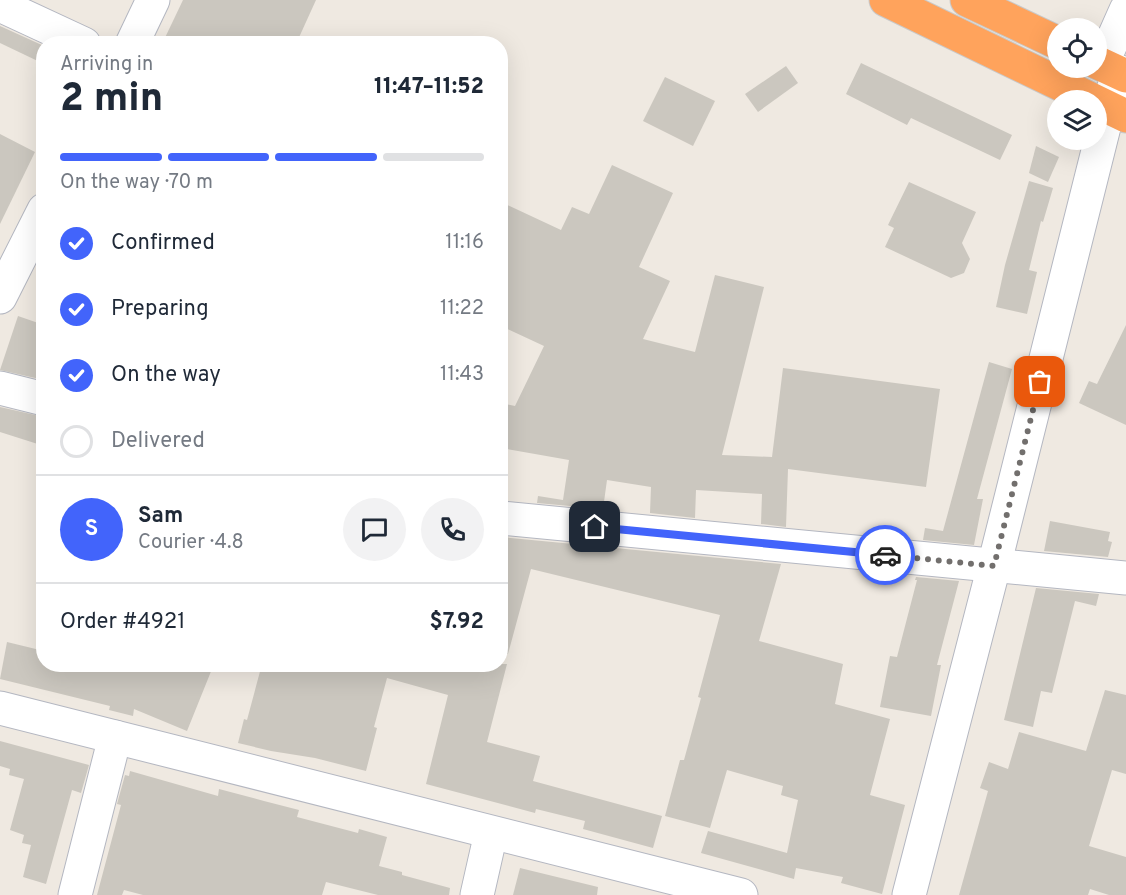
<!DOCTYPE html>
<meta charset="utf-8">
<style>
body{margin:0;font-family:Overpass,sans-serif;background:#f2f2f3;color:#1f2937;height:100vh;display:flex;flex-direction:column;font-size:22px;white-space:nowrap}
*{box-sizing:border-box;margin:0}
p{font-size:20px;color:#747a83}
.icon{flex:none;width:33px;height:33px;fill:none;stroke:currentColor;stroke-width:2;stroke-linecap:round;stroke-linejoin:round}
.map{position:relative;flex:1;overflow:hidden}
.drawer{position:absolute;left:36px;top:36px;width:472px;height:636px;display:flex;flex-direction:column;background:#fff;border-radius:24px;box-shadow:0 6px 24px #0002}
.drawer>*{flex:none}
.buttons{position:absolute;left:1047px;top:18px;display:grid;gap:12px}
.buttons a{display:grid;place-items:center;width:60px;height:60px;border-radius:50%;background:#fff;box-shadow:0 6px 24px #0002;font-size:30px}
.pin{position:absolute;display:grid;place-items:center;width:51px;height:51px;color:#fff;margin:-26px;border-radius:12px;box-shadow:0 3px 9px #0006}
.courier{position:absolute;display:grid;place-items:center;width:60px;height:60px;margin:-30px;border:4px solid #4264fb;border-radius:50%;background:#fff;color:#222;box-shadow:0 2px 8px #0007}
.summary em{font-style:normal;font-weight:800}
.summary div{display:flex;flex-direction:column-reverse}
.summary{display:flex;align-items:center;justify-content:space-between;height:102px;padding:0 24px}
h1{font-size:39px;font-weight:800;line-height:45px}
.bar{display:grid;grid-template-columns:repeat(4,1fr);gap:9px 6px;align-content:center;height:72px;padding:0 24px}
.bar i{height:8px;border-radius:4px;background:#e0e1e3}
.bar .on{background:#4264fb}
.bar p{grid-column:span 4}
.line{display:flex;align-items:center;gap:15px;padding:0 24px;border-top:2px solid #e0e1e3}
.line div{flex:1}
.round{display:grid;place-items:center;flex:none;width:63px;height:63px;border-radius:32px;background:#f2f2f3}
ol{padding:0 24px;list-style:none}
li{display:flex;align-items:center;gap:18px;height:66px}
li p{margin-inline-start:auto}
li .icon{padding:6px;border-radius:50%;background:#4264fb;color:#fff;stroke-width:4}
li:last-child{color:#747a83}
li i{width:33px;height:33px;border:3px solid #e0e1e3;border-radius:50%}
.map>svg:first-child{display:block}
</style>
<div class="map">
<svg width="1126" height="895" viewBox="0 0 1126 895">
<rect width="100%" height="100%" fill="#efe9e1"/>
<!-- building -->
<g fill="#cbc7bf">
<polygon points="183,0 316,0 296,44 162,44"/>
<polygon points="0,26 44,46 44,64 0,43"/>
<polygon points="861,63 1012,135 1000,160 911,118 907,125 846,94"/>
<polygon points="786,66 798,83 758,112 745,94"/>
<polygon points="665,77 715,101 693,146 643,121"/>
<polygon points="0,134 35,152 0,224"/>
<polygon points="1036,146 1059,157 1048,182 1029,173"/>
<polygon points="612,165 673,193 639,267 670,281 643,339 695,352 715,275 764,287 722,455 772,457 783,368 940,389 926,487 788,469 786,527 761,524 762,494 696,490 695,518 650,513 651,487 607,480 603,509 537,503 538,496 563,500 569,460 501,448 501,403 515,406 544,346 501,326 501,202 561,230 572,207 589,214"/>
<polygon points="1029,181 1053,188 1043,222 1041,221 1029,270 1037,272 1027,314 996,307 1005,265"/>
<polygon points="909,182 976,212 962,243 970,259 964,273 951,278 885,247 894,228 888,225"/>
<polygon points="18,316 44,325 44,380 0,370"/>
<polygon points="1126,325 1126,425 1079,403 1089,381 1097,384"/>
<polygon points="989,362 1012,369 977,499 983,499 974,545 923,540 925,528 943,531"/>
<polygon points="0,407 44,417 44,446 0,432"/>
<polygon points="1050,521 1110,532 1108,541 1112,542 1108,557 1044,551"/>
<polygon points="501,537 781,564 759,641 843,664 835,704 890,719 870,795 905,805 882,894 841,883 843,877 796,868 794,879 701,853 708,831 787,853 798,800 781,795 783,786 727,770 710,828 665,816 680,760 684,760 701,698 698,697 720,615 531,569 508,654 501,653"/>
<polygon points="916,577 959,581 937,665 941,665 931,716 880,707 890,656 897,657 917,580 915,580"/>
<polygon points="1036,588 1099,594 1096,606 1075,601 1052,693 1041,691 1033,727 1004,720"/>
<polygon points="7,642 44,651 44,664 214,664 187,731 134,709 133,716 109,710 110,706 0,679"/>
<polygon points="262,664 278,664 297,669 298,664 507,664 487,742 540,756 533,781 662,816 653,848 583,829 585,821 536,809 535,813 426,784 448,695 387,678 374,727 377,728 366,771 315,758 271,751 238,743 244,719 247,720"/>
<polygon points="1105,690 1126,695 1126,774 1112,770 1089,846 1126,857 1126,895 1109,895 1090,889 1088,895 959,895 988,791 980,788 989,762 1008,769 1019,732 1086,751"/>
<polygon points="0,741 89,765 81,793 72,790 46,884 23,877 31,845 22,843 24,835 10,830 24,779 9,775 10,769 0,766"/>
<polygon points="130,771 218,796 219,789 264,801 299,810 297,817 358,833 359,829 387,837 379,866 402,872 402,875 450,888 449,895 378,895 326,882 322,895 143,895 124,890 122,895 97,895 121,805 117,804 125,775 129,776"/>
<polygon points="520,868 598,887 597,895 513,895"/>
</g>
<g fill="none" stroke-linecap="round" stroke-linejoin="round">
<defs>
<g id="minor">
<polyline points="0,5 84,44"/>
<polyline points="132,44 153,0"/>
<polyline points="1102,64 1126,10"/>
<polyline points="0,297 44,210"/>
<polyline points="0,388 44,399"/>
<polyline points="501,518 1126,578"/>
<polyline points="0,708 741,895"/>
<polyline points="75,895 115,737"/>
<polyline points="477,895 491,833"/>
<polyline points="909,895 994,566 1118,71"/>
</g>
<g id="highway">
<polyline points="886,0 1126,116"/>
<polyline points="967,0 1058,43"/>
<polyline points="1096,62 1126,76"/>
</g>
</defs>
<!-- minor casing -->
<use href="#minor" stroke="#b4b7c1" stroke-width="35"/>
<!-- highway casing -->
<use href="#highway" stroke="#c9c9c9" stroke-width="35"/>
<!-- minor -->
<use href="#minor" stroke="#fff" stroke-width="33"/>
<!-- highway -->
<use href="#highway" stroke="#ffa35c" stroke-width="33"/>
</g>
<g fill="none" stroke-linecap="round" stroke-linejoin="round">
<!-- done -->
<polyline stroke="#726f6d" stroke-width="6" stroke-dasharray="0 10.8" points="885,555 994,566 1040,382"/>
<!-- route -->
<polyline stroke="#4264fb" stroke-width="8" points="595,527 885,555"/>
</g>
</svg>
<div class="buttons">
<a><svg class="icon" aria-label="locate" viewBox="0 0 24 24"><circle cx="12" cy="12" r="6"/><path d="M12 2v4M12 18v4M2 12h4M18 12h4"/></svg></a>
<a><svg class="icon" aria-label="layers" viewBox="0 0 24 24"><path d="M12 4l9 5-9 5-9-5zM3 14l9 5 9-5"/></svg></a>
</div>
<div class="pin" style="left:1040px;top:382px;background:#ea580c"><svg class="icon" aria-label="bag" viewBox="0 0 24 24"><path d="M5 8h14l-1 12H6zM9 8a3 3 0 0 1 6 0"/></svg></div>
<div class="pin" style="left:595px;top:527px;background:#1f2937"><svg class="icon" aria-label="home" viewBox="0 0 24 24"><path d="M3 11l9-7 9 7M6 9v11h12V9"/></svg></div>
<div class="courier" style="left:885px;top:555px"><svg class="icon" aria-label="car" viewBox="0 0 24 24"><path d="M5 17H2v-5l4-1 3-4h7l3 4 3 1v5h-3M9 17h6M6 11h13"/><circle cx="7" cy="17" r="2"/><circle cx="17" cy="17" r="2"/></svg></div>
<section class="drawer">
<div class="summary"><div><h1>2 min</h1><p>Arriving in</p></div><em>11:47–11:52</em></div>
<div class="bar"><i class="on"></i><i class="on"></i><i class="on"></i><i></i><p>On the way · 70 m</p></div>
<ol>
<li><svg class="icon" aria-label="check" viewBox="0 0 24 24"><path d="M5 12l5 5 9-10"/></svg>Confirmed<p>11:16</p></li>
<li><svg class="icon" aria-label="check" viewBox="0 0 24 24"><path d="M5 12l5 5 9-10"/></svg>Preparing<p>11:22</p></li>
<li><svg class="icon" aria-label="check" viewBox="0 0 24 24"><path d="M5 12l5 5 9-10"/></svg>On the way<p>11:43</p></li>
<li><i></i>Delivered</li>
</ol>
<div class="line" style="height:108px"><b class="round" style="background:#4264fb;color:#fff">S</b><div><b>Sam</b><p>Courier · 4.8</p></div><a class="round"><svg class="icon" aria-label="chat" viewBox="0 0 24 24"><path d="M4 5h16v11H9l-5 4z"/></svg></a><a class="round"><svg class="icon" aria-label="phone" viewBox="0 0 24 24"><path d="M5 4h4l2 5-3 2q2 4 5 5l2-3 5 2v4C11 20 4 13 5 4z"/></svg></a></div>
<div class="line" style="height:78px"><div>Order #4921</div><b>$7.92</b></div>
</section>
</div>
